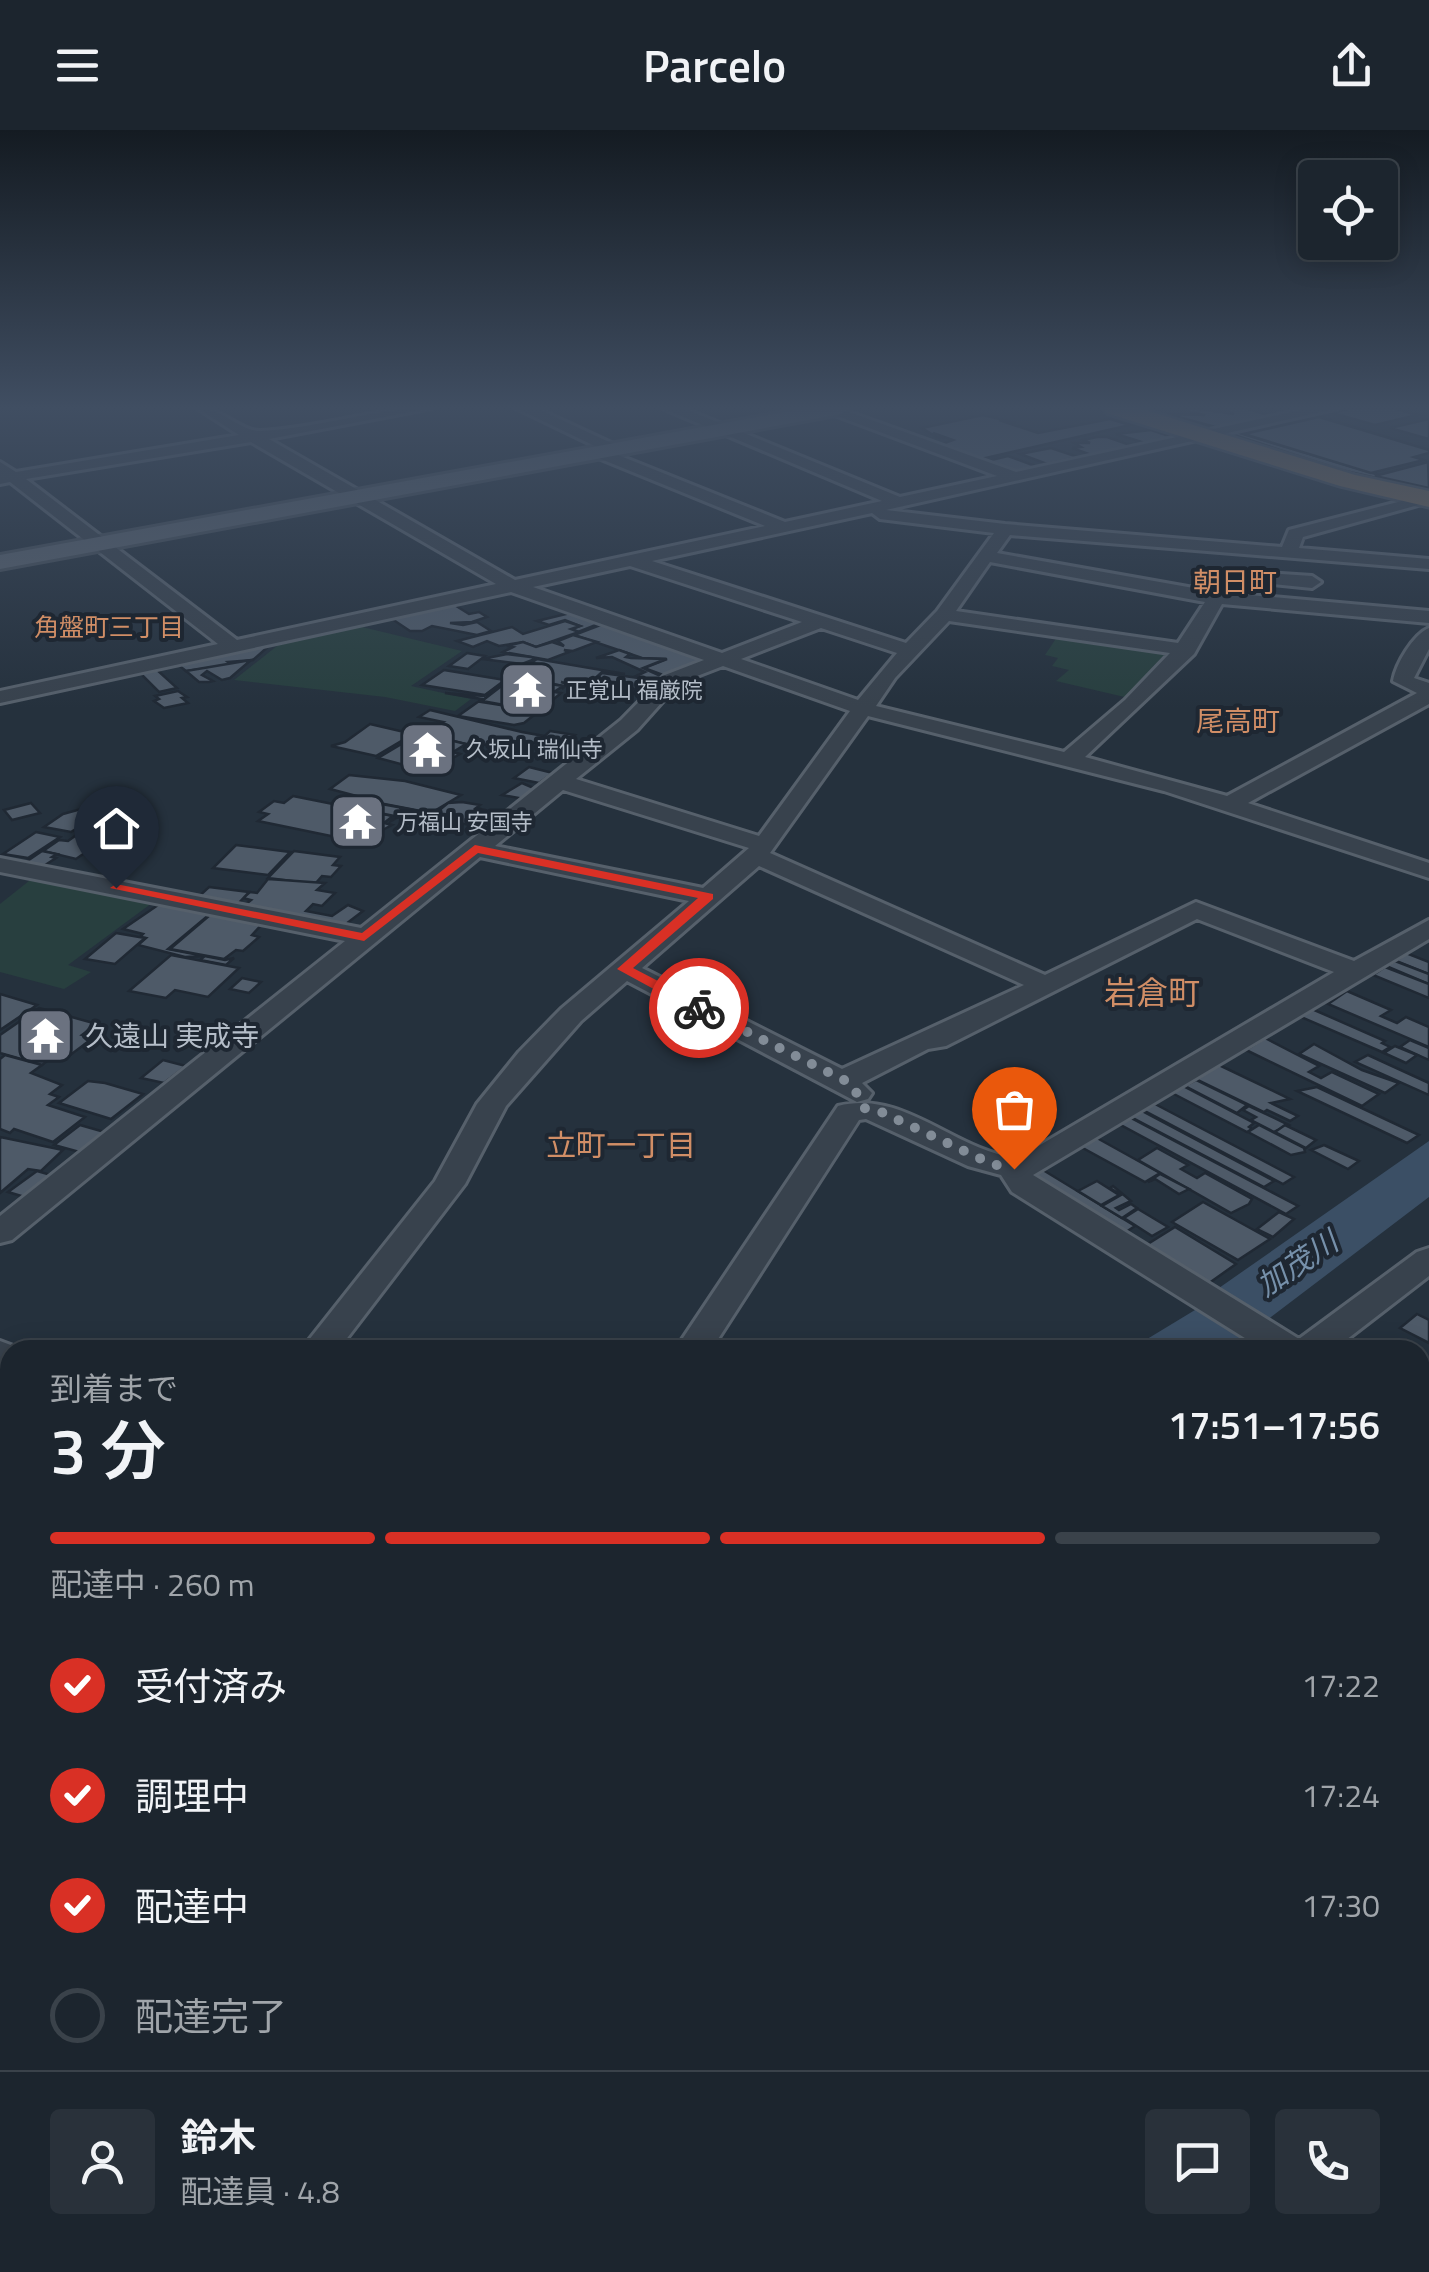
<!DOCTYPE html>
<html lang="ja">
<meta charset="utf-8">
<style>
body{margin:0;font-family:"Titillium Web","Noto Sans JP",sans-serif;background:#29313a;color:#f1f3f6;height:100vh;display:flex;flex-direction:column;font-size:38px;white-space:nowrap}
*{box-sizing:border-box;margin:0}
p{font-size:32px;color:#a0a5aa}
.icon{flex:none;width:55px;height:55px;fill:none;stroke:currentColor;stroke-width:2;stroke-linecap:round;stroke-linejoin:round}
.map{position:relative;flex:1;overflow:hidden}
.details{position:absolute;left:0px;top:1210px;width:1430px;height:932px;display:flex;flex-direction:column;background:#1c252e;border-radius:30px 30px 0 0;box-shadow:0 5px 25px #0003,0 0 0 2px #3a424a}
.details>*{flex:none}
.tools{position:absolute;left:1298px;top:30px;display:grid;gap:20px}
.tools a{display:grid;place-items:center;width:100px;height:100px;border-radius:10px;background:#1c252e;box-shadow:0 5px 25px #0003,0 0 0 2px #3a424a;font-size:50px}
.pin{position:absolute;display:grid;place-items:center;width:85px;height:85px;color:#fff;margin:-102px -42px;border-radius:50% 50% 50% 0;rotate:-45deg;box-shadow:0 0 10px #0007}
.pin .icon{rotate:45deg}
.courier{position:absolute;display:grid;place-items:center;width:100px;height:100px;margin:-50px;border:8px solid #d93025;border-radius:50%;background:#fff;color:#222;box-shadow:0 2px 12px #0007}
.head em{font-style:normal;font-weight:600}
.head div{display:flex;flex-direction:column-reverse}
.head{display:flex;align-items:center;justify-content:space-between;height:170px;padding:0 50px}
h1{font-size:65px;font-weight:600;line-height:75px}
.bar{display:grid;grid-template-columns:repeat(4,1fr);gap:15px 10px;align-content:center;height:120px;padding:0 50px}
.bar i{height:12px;border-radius:8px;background:#3a424a}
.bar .on{background:#d93025}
.bar p{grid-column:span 4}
.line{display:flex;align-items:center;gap:25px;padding:0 50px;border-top:2px solid #3a424a}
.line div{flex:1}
.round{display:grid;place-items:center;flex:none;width:105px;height:105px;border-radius:10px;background:#29313a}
ol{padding:0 50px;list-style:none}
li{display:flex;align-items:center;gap:30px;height:110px}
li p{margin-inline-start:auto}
li .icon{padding:10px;border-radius:50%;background:#d93025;color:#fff;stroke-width:4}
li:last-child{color:#a0a5aa}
li i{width:55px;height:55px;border:5px solid #3a424a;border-radius:50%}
header{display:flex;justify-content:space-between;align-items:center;height:130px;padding:0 50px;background:#1c252e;font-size:45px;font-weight:600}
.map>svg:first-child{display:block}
</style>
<header><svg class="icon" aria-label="menu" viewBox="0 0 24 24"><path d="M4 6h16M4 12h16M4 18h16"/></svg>Parcelo<svg class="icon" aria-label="share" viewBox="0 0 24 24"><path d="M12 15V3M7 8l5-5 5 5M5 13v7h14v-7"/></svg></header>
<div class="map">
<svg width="1429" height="2142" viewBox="0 0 1429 2142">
<rect width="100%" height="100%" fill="#25313d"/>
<!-- green -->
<g fill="#283f3f">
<polygon points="358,496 462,521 411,556 471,569 455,581 385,567 234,550 282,512"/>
<polygon points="1059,504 1175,520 1133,569 1056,551 1069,540 1052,536 1058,528 1045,525"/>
<polygon points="34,747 152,773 68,835 91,842 64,859 0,842 0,774"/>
</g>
<!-- water -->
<polygon fill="#3b4f65" points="1429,1011 1429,1067 1250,1203 1223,1220 1129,1220 1195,1180 1199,1172"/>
<!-- building -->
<g fill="#4e5a68" stroke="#202934" stroke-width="2.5">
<polygon points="1193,278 1234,284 1218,278 1245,278 1275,287 1223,299 1167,284 1205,285 1181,281"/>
<polygon points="1352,278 1393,278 1417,285 1375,295 1332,283"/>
<polygon points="983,285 1016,293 999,290 1038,303 1110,289 1130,295 977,330 939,315 953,310 933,303 942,308 938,308 922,298"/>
<polygon points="1317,286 1429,320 1319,287 1243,304 1429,360 1341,340 1231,304"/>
<polygon points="1319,287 1429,320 1429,323 1414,327 1424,330 1371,343 1244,304"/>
<polygon points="1429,289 1429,309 1390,298"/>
<polygon points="1151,300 1169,306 1169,309 1148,314 1116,304"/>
<polygon points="1097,307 1107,307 1136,317 1094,326 1072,318 1081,317 1074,313 1090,313 1083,310"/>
<polygon points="1051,318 1078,327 1047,334 1020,324"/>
<polygon points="1008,326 1038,337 1016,342 983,332"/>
<polygon points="1428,332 1429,358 1375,346"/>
<polygon points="453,474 469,484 479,482 487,487 472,492 450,493 463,495 477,492 491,501 477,505 432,496 422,501 410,501 389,487"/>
<polygon points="570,483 601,493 578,502 572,499 580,496 565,490 549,495 537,491"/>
<polygon points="565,491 580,496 571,499 579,502 536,517 523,512 499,516 487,511 473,517 457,511 512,497 523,504"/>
<polygon points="603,494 703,530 703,532 663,545 644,538 667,529 642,528 574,505"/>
<polygon points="573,505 597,512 573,521 564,520 569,522 548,530 503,522 513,517 507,516 523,512 536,517 552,512 564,516 558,511"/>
<polygon points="267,514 270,515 253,530 228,532 232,535 186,541 177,534"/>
<polygon points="619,520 630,524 626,527 631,528 666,529 643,538 663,547 658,553 634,547 645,542 612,527 596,528"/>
<polygon points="467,523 485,526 468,539 449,536"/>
<polygon points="507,524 531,527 535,529 522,534 482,529"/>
<polygon points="537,529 625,544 602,542 591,552 632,559 622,566 561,552 567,554 562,559 564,556 533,550 537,548 523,546 538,534 531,533"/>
<polygon points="251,530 230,548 222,550 207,541 202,545 213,551 209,552 199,552 186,541"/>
<polygon points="156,539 177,558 159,562 139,542"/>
<polygon points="444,540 505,550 485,565 422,555"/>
<polygon points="602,543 646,549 636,559 592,552"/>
<polygon points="502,547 510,548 481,572 533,580 528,584 534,585 524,593 514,595 458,586 482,569 445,563 484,566 507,550"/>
<polygon points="512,548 563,556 554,562 561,563 548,574 542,573 533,580 482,571"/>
<polygon points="178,561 187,567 182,568 188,573 164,578 154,571 159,569 155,566"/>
<polygon points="430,580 522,602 544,606 521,621 490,614 474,616 445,609 448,606 421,603 443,592 419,587"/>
<polygon points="370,594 413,604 376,626 331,616 345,612"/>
<polygon points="550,601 575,605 562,617 537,613"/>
<polygon points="420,603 466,614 453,622 460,624 444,633 437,631 423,640 378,628"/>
<polygon points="529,637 553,643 539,653 514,648"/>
<polygon points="349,645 405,651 461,665 431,683 353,668 357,666 330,659"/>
<polygon points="522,653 536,659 524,669 502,665"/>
<polygon points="293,666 393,686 384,693 392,695 360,712 258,691 268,684 259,682 274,671 284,673"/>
<polygon points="462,672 480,675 476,678 485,680 469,695 431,687 448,673"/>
<polygon points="31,673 40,683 12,690 4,680"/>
<polygon points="376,673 414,680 401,679 405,683 391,691 394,686 359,679"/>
<polygon points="120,674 138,677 127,685 134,687 120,695 105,693 116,685 106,683"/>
<polygon points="81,679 101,683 71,702 44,697 63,684"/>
<polygon points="96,693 118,697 120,698 101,710 76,706"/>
<polygon points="36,702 60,707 28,728 3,724"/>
<polygon points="75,706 102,711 76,729 43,721 59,710 68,711"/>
<polygon points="236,715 290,722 268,745 213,738"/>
<polygon points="42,721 57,724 52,727 56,728 39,739 20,736"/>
<polygon points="294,721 340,727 333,735 341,736 331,747 322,746 315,754 268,748"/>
<polygon points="268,749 325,753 317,760 335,763 322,776 313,774 306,781 332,786 348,775 363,781 342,797 292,790 297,785 241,778 251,770 243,768 250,762 257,763"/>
<polygon points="209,757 249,762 235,777 196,769"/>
<polygon points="161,773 210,784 168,819 225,830 234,828 226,835 200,830 205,826 185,827 138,815 146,808 140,807 143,804 123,799"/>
<polygon points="210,785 263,793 252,805 259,807 243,821 236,820 224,829 170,819"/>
<polygon points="116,803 145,808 115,834 85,829"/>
<polygon points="1406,823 1429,832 1429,844 1396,831"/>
<polygon points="171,825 239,838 208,867 175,860 166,868 129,861"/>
<polygon points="1395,831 1429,844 1429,854 1386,836"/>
<polygon points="1385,837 1429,854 1429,868 1373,845"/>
<polygon points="242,848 261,852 249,863 230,859"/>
<polygon points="1347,861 1391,880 1381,886 1397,893 1406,887 1429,897 1429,917 1328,874"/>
<polygon points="0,864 37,875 0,900"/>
<polygon points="39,878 97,894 82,905 93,908 69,926 58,923 42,935 0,923 0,905"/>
<polygon points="1312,879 1385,911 1382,913 1390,917 1382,922 1301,887"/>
<polygon points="1265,908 1319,936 1309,942 1321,948 1332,942 1379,964 1362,976 1246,920"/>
<polygon points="1410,910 1429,918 1429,930 1400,917"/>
<polygon points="1314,914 1362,940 1399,953 1385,963 1299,924"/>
<polygon points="1395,916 1417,925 1406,933 1384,923"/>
<polygon points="5,925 42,935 31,943 62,955 50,964 59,967 48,975 85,987 53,1012 14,999 10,1003 0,999 0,929"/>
<polygon points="1368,925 1429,953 1429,965 1355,932"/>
<polygon points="163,930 186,936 164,953 141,948"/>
<polygon points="1219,935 1290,969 1271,973 1298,986 1290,991 1267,980 1264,982 1196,949"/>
<polygon points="1196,950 1247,975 1237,983 1185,956"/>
<polygon points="88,951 105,953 143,964 111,989 59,973"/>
<polygon points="1183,956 1254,993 1249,997 1252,999 1247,1002 1172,963"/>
<polygon points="1317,957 1419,1005 1407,1013 1297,961"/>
<polygon points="1155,974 1294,1047 1283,1054 1143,980"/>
<polygon points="1249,976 1289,995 1274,1002 1251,990 1256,987 1243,980"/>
<polygon points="1142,981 1274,1051 1264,1057 1131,987"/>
<polygon points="1131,988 1298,1076 1286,1084 1119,994"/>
<polygon points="80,995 108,1003 83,1023 54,1015"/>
<polygon points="1259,995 1304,1018 1305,1022 1291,1025 1248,1002"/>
<polygon points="1285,995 1316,1010 1306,1018 1275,1002"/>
<polygon points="0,1007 63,1020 41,1041 28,1039 0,1063"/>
<polygon points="1097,1008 1160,1043 1145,1052 1081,1017"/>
<polygon points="1324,1015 1359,1031 1348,1039 1311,1020"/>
<polygon points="1157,1018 1188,1035 1181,1039 1197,1048 1205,1043 1252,1069 1249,1074 1231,1083 1138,1030"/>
<polygon points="1043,1040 1135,1096 1120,1106 1026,1049"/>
<polygon points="37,1041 51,1045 28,1068 8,1062"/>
<polygon points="1160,1044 1189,1059 1179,1064 1155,1049 1148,1052"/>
<polygon points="1097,1051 1119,1065 1101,1075 1078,1061"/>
<polygon points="1113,1056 1131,1071 1116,1078 1119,1080 1131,1074 1137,1078 1122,1088 1102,1076 1121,1065 1110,1058"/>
<polygon points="1203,1072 1270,1109 1238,1130 1172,1092"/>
<polygon points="1138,1079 1168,1097 1152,1106 1124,1088"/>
<polygon points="1279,1082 1294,1089 1273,1107 1257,1099"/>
<polygon points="1175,1097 1236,1134 1205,1156 1143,1117"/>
<polygon points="1417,1184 1429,1190 1429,1213 1400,1198"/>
<polygon points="1420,1310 1429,1314 1429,1357 1420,1352"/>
<polygon points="1420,1383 1429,1388 1429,1420 1420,1415"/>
<polygon points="1420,1479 1429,1483 1429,1516 1420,1512"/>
<polygon points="1420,1579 1425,1581 1422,1594 1429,1597 1429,1626 1420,1622"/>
<polygon points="1420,1666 1429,1669 1429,1711 1420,1708"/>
<polygon points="1420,1818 1429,1821 1429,1910 1420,1906"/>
<polygon points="714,2132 899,2132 897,2142 881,2137 881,2142 711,2142"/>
<polygon points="958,2132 989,2132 1006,2138 1011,2132 1034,2139 956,2142"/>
<polygon points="1180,2132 1279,2132 1278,2142 1210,2142"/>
<polygon points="1317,2132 1402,2132 1401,2142 1316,2142"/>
</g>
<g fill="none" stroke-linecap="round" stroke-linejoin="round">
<defs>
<g id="minor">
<path d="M197,278C223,278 241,302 261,301C319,298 374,278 432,278L269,309L515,450L765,396L596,327L593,324L601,319L516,278H536L622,318L625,321L618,325L785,392L882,371L662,278H683L900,367L997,346L816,278H838L1016,342L1310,278H1339L886,380L1005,394L1282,417L1289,400L1429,364V372L1303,407L1299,418L1429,429V439L1010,405L997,423L1216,462L1429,481V493L1222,474L1194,524L1085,627L1227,666L1417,563L1393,551C1396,534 1413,505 1429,498V519L1414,548L1429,553V574L1248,673L1429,733V748L1164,661L868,586L770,723L1045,845L1196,772L1354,831L1429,790V809L1033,1045L1299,1209L1417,1122L1429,1118V1146L1333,1220H1264L1012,1062L1001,1045L968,1036L866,989L859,990L711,1220H675L838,976C905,959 955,1022 1018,1028L1334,842L1197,789L946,916L928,919L862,953L872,963L868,969L857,972L627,851L581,891L506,976L465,1054L338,1220H301L435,1051L477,974L519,922L561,879L689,771L480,727L12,1110L0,1113V1086L345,811L0,742V728L361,798L621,590L665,545L704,530L511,462L0,573V561L218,514L10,352L0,354V332L16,342L239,305ZM251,312L496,454L237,510L26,349ZM872,383L880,389L994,403L937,481L906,513L652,431ZM990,432L1205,472L1178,513L956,481ZM630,436L802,492L722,523L533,457ZM949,491L1170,523L1125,570L1064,622L876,576L895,548ZM821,498L897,523L858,570L741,529ZM723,536L850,581L759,706L576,649L637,600L679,553ZM563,660L749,718L703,758L495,716ZM759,736L1024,855L842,939L642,838Z"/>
<polygon points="1250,442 1312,446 1321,452 1312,458 1244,451 1241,447"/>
<polygon points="0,1211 24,1220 10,1220 10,1238 0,1235"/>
<polygon points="10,1582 10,1626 0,1630 0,1585"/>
<polygon points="0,1660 10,1664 10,1704 0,1700"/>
<polygon points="150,2132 208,2132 204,2142 147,2142"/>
<polygon points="646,2132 702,2132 700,2142 644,2142"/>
<polygon points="1071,2132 1151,2132 1154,2142 1075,2142"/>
</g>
<polygon id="major" points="807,278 850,278 841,284 0,439 0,425"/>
<polygon id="highway" points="1103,278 1139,278 1355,345 1429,361 1429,377 1340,356 1106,283"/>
</defs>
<!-- minor casing -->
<use href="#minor" stroke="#56606b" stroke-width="6"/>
<!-- major casing -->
<use href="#major" stroke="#444e59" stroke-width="6"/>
<!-- highway casing -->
<use href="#highway" stroke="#444d58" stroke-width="5"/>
<!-- minor -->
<use href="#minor" fill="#38424d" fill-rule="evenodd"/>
<!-- major -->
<use href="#major" fill="#57616d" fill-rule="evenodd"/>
<!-- highway -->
<use href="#highway" fill="#736556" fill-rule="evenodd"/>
</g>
<!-- sky -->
<linearGradient id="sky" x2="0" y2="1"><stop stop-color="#141b22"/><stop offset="0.48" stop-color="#404e62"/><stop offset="1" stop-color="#404e62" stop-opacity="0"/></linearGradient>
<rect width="1429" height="578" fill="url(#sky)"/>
<!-- route -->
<polygon fill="#d93025" points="475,715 713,764 713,769 633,838 704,875 704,881 694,881 617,839 698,768 478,723 364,811 110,758 116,754 362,803"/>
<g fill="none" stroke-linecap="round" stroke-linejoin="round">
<!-- done -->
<polyline stroke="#828c97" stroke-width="10" stroke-dasharray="0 18" points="699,878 844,950 854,958 864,978 879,981 992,1034 1014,1039"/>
</g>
<!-- icons -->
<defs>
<symbol id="temple-square" viewBox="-11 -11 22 22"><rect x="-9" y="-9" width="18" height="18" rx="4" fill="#6b7280" stroke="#1e2732"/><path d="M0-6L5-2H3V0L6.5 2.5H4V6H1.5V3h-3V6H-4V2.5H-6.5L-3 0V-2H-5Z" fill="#fff"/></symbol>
</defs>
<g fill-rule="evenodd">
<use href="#temple-square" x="496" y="528" width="63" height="63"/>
<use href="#temple-square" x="396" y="588" width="63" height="63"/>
<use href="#temple-square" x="326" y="660" width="63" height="63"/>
<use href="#temple-square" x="14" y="874" width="63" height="63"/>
</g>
<g text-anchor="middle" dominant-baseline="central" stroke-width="8" stroke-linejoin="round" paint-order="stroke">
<!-- far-poi labels -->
<g font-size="22" fill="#b4bdc8" stroke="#1e2732" text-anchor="start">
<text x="566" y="560">正覚山 福厳院</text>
<text x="466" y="619">久坂山 瑞仙寺</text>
<text x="396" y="692">万福山 安国寺</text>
</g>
<!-- far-neighbourhood labels -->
<g font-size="25" fill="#d18e66" stroke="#1e2732">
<text x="109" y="497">角盤町三丁目</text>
</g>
<!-- far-quarter labels -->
<g font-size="28" fill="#d18e66" stroke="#1e2732">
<text x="1235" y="451">朝日町</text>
<text x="1238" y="590">尾高町</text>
</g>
<!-- poi labels -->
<g font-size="28" fill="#b4bdc8" stroke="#1e2732" text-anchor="start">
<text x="85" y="905">久遠山 実成寺</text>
</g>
<!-- neighbourhood labels -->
<g font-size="30" fill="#d18e66" stroke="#1e2732">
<text x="621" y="1015">立町一丁目</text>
</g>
<!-- water labels -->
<g font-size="30" font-style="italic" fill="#7690aa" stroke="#1e2732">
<text transform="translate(1297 1133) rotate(-34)">加茂川</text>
</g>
<!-- quarter labels -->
<g font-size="32" fill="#d18e66" stroke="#1e2732">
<text x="1152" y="862">岩倉町</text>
</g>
</g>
</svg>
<div class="tools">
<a><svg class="icon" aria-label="locate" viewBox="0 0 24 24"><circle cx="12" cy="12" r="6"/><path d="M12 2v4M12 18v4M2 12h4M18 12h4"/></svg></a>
</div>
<div class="pin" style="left:1014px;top:1039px;background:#ea580c"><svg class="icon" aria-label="bag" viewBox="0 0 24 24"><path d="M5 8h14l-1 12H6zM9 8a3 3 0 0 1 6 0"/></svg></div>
<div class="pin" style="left:116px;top:758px;background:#1f2937"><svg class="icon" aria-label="home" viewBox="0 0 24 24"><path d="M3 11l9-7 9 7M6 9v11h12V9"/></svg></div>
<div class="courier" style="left:699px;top:878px"><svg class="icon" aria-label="bike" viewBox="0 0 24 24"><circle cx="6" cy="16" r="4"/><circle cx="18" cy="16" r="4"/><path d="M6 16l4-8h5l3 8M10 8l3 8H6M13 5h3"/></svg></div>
<section class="details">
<div class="head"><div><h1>3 分</h1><p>到着まで</p></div><em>17:51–17:56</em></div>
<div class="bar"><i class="on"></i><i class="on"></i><i class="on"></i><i></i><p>配達中 · 260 m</p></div>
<ol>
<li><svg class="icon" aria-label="check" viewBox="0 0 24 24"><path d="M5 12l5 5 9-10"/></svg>受付済み<p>17:22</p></li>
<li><svg class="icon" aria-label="check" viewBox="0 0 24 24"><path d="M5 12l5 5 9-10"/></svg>調理中<p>17:24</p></li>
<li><svg class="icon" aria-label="check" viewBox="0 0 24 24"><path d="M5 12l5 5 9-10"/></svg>配達中<p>17:30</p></li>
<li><i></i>配達完了</li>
</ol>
<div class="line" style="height:180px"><a class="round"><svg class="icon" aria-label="person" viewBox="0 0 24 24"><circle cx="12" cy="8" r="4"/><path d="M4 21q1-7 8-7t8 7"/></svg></a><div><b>鈴木</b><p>配達員 · 4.8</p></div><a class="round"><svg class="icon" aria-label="chat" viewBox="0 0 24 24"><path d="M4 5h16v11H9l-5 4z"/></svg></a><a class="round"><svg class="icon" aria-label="phone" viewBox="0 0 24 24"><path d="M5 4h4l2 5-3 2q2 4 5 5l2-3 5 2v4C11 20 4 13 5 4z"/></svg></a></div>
</section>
</div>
